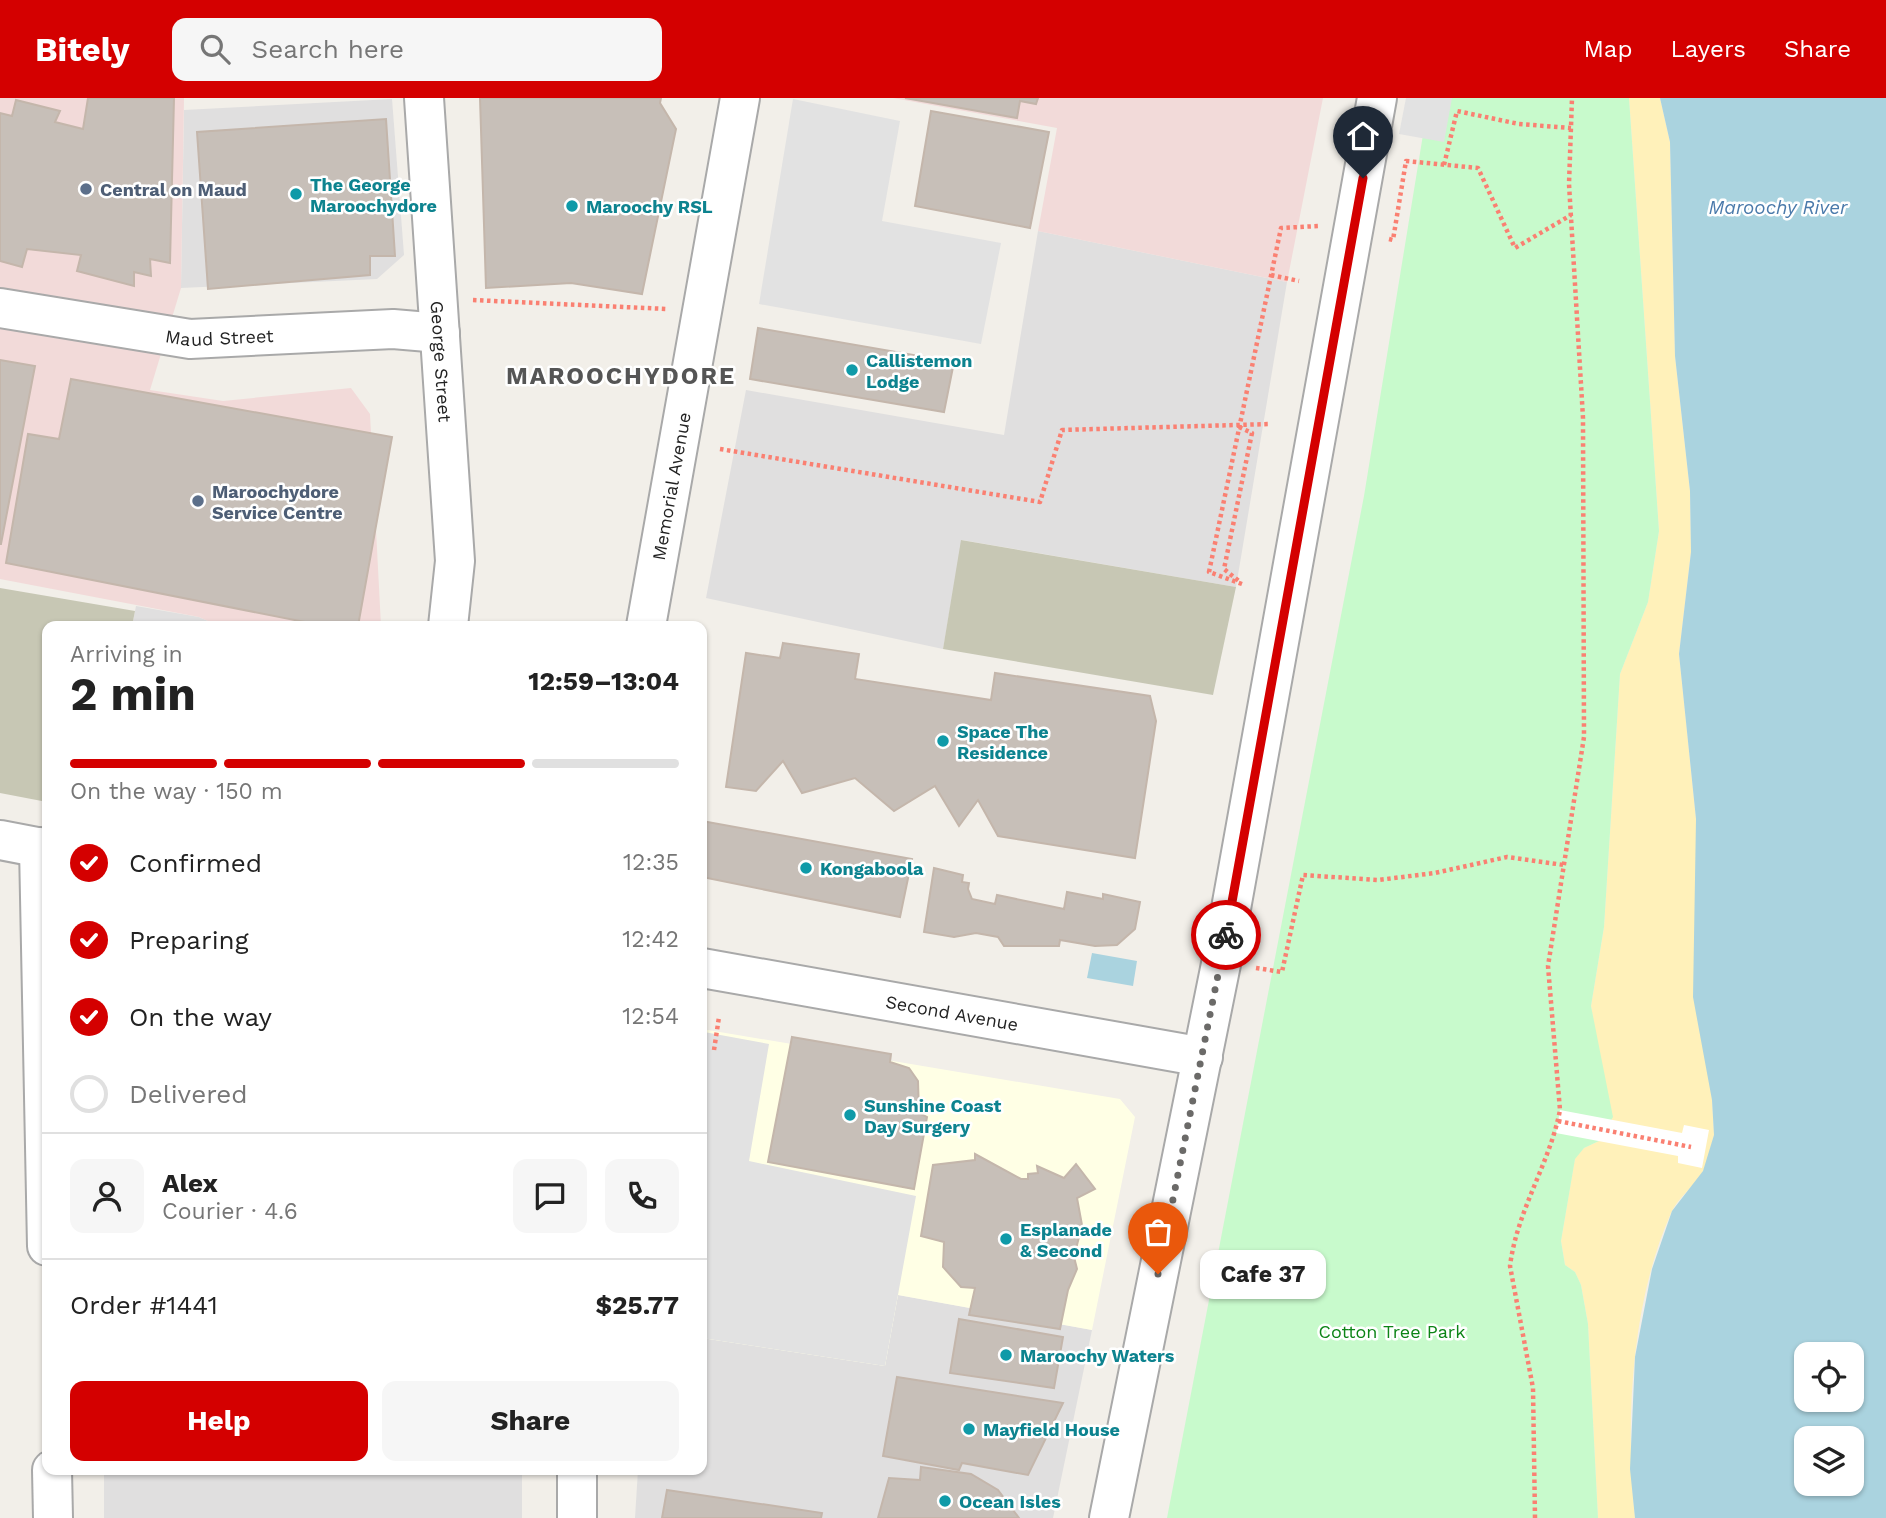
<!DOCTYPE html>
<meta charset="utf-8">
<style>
body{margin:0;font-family:"Work Sans",sans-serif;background:#f6f6f6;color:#222;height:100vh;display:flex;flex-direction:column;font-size:26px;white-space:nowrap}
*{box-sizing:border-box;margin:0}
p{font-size:23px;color:#767676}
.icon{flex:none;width:38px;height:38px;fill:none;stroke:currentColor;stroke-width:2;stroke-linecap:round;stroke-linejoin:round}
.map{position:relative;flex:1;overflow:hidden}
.panel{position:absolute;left:42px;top:523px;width:665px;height:854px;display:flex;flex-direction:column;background:#fff;border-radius:14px;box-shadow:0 2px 5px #0004}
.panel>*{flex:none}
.fabs{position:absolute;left:1794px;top:1244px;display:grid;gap:14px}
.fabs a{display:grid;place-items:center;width:70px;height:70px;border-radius:14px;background:#fff;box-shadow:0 2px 5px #0004;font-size:35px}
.pin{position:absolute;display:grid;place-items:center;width:60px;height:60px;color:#fff;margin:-72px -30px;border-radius:50% 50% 50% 0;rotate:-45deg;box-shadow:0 0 7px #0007}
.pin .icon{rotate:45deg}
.courier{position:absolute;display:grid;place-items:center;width:70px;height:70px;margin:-35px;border:5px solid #d40000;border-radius:50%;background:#fff;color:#222;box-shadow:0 2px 9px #0007}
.bubble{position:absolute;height:49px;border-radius:14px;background:#fff;box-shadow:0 2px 5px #0004;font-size:23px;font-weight:700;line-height:49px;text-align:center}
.summary em{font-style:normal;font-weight:700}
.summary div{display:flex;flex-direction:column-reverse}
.summary{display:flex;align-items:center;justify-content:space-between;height:119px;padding:0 28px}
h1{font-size:46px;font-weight:700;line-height:52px}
.bar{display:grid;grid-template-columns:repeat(4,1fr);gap:10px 7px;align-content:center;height:84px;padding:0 28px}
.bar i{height:9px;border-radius:5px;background:#e0e0e0}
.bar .on{background:#d40000}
.bar p{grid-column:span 4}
.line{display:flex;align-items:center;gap:18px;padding:0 28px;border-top:2px solid #e0e0e0}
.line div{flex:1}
.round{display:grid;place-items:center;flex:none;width:74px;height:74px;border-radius:14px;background:#f6f6f6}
ol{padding:0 28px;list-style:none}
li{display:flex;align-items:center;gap:21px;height:77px}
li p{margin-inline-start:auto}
li .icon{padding:7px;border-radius:50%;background:#d40000;color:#fff;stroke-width:4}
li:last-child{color:#767676}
li i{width:38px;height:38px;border:4px solid #e0e0e0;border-radius:50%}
.cta{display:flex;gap:14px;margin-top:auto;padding:14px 28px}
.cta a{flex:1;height:80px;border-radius:14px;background:#d40000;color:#fff;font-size:28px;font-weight:700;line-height:80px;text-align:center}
.cta a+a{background:#f6f6f6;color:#222}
header{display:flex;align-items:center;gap:42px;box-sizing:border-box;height:98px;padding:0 35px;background:#d40000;color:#fff}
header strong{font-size:33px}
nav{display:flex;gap:38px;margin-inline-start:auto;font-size:24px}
.search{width:490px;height:63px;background:#f6f6f6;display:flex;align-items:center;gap:18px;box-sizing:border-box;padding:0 24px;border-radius:14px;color:#767676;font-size:26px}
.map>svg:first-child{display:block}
</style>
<header>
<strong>Bitely</strong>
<div class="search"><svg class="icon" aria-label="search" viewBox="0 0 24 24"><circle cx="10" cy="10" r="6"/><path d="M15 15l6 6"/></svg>Search here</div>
<nav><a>Map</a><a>Layers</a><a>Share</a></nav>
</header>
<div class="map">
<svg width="1886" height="1420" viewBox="0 0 1886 1420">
<rect width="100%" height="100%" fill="#f2efe9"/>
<!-- residential -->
<g fill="#e0dfdf">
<polygon points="392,1 404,157 377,181 181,190 184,12"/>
<polygon points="1038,133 1287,184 1236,489 962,442 943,551 706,500 746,292 1004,337"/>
<polygon points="136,508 199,519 219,528 132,528"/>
<polygon points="898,1197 1092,1232 1053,1420 635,1420 638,1372 702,1372 702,1240 885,1268"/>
<rect x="104" y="1372" width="418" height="48"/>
</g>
<!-- commercial -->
<g fill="#f2dad9">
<polygon points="0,0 184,0 181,190 150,292 223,303 351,290 370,316 381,528 219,528 199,519 0,481"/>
<polygon points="893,0 1323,0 1287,184 1038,133 1057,30"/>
</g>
<!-- education -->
<polygon fill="#ffffe5" points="702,931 1120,1001 1135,1019 1092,1232 898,1197 885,1268 702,1240"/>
<!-- construction -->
<g fill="#c7c7b4">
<polygon points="961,442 1236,489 1213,597 943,551"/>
<polygon points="0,490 135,513 132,528 47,528 47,704 0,695"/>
</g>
<!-- sand -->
<path fill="#fff1ba" d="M1629,0H1660L1670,44L1675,258L1690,393L1691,454L1679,556L1696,721L1714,1037C1711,1048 1708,1062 1703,1073C1695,1088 1678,1099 1671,1115C1631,1205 1625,1324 1635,1420H1598L1588,1226L1581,1187L1575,1174L1565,1167L1561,1143L1575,1060L1584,1050L1599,1043V957L1591,908L1604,829L1620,576L1648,504L1659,433Z"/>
<!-- park -->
<polygon fill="#c8facc" points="1429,0 1629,0 1659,433 1648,504 1620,576 1604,829 1591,908 1613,1019 1599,1043 1584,1050 1575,1061 1561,1143 1565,1167 1575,1174 1581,1187 1588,1226 1598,1420 1167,1420 1364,398"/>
<!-- parking -->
<g fill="#e2e2e2">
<polygon points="1406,0 1452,0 1444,44 1399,36"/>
<polygon points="793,1 900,23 882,123 1001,145 981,246 759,206"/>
<polygon points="704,934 769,946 749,1063 916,1098 885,1268 702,1240"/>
</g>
<!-- water -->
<g fill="#aad3df" fill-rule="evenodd">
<path d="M1660,0H1886V1420H1635L1630,1371L1635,1259L1652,1171L1672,1113L1703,1073L1714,1037L1712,1002L1693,899L1696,721L1679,556L1691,454L1690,393L1675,258L1670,44ZM1806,1256H1852V1302H1806ZM1806,1340H1852V1386H1806Z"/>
<polygon points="1092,855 1137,863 1133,888 1087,880"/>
</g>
<!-- pier -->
<polygon fill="#fff" points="1560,1012 1682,1035 1684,1027 1709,1032 1702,1070 1678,1065 1678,1058 1556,1035"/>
<!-- building -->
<g fill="#c7bfb8" stroke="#c4b6ab" stroke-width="2">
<polygon points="88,0 174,0 170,165 150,161 151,178 134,174 134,188 77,173 81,157 27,151 22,169 0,163 0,15 12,18 16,2 60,13 55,24 83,31"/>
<polygon points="480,0 661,0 660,5 676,31 642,196 571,185 486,190"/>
<polygon points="905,0 1038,0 1036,6 1020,3 1017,20"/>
<polygon points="931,13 1049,34 1030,130 915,108"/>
<polygon points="386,21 395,158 370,158 370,177 208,191 197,34"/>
<polygon points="758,230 954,264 944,314 750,281"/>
<polygon points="0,262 35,268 1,446 0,446"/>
<polygon points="71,281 392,339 358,528 325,528 6,465 28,336 59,341"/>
<polygon points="783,545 859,556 855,581 991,602 995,575 1150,598 1156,623 1135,760 998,738 978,702 959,728 935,688 894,713 855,680 802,695 783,663 756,693 726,689 746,555 780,560"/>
<polygon points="702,723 912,761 900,819 702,779"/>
<polygon points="934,770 963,777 962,784 969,785 968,791 972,801 995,806 997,797 1064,811 1067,794 1103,801 1103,796 1140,804 1135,831 1117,847 1095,848 1060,842 1059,848 1004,848 998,839 976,835 954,839 924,834"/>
<polygon points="792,939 891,956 890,964 909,970 918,983 919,1015 927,1019 914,1091 768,1064"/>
<polygon points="975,1056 1021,1081 1028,1081 1028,1076 1038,1075 1037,1068 1064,1080 1076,1066 1095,1091 1077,1100 1082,1127 1074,1159 1077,1171 1068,1192 1060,1231 969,1217 975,1190 961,1189 943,1169 944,1144 921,1138 933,1067 975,1062"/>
<polygon points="959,1221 1063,1239 1054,1290 950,1275"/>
<polygon points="897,1279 1063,1305 1028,1377 962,1365 959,1372 883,1358"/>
<polygon points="921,1369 971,1376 998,1392 1019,1420 878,1420 889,1380 920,1382"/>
<polygon points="667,1392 822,1415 821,1420 662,1420"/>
</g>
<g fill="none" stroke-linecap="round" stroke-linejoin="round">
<defs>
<g id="minor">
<path id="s1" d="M424,0L455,463L448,528"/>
<path id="s2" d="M0,210L190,241L393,231L440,235"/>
<path id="s3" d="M646,528L740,0"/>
<polyline points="39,749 47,1148"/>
<polyline points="52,1372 53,1420"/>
<polyline points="577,1372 577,1420"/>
</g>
<g id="tertiary">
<polyline points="0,742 47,751"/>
<path id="s4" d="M702,870L1203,959"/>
<polyline points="1109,1420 1221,866 1377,0"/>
</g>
</defs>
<!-- minor casing -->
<use href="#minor" stroke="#a9a9a9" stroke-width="42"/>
<!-- tertiary casing -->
<use href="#tertiary" stroke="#a9a9a9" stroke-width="42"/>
<!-- path -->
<g stroke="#fa8072" stroke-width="4.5" stroke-dasharray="3.5 3.5" stroke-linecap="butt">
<polyline points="1444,67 1457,13 1519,26 1571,30"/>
<polyline points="1389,141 1393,142 1406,63 1478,70 1515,150 1571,117"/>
<polyline points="1271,177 1299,183"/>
<polyline points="473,202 667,211"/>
<polyline points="1239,329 1252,335 1224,471 1240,484"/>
<polyline points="720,351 1040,404 1062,332 1271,326"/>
<polyline points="1242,486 1209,474 1281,130 1318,128"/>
<polyline points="1256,870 1282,874 1303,777 1378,782 1435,775 1507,759 1564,767"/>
<polyline points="714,952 719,919"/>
<polyline points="1558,1023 1691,1049"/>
<path d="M1535,1420L1533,1290L1510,1168C1517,1112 1550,1065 1560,1012L1548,868L1584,639L1583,320L1569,86L1572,0"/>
</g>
<!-- minor -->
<use href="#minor" stroke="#fff" stroke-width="38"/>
<!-- tertiary -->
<use href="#tertiary" stroke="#fff" stroke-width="38"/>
</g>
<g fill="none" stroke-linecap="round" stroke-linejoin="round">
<!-- done -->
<polyline stroke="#6b6a68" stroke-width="7" stroke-dasharray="0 12.6" points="1158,1176 1226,837"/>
<!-- route -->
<polyline stroke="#d40000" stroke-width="9" points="1226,837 1363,80"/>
</g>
<!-- markers -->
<g fill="#5c6f8a" stroke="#fff" stroke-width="2.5">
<circle cx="86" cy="91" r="7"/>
<circle cx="198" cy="403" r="7"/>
</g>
<g fill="#0f9aa8" stroke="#fff" stroke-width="2.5">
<circle cx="296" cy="96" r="7"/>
<circle cx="572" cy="108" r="7"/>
<circle cx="852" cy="272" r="7"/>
<circle cx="943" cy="643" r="7"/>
<circle cx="806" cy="770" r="7"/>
<circle cx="850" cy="1017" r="7"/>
<circle cx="1006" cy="1141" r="7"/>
<circle cx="1006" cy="1257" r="7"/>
<circle cx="969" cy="1331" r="7"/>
<circle cx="945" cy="1403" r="7"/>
</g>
<g text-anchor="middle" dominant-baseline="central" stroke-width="5" stroke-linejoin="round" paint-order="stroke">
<!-- culture labels -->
<g font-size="18" font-weight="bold" fill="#0d838f" stroke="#fff" text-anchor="start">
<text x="310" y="86">The George<tspan x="310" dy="21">Maroochydore</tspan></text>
<text x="586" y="108">Maroochy RSL</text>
<text x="866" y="262">Callistemon<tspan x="866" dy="21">Lodge</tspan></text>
<text x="957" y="633">Space The<tspan x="957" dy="21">Residence</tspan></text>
<text x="820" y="770">Kongaboola</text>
<text x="864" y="1007">Sunshine Coast<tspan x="864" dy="21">Day Surgery</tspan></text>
<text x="1020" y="1131">Esplanade<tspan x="1020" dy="21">&amp; Second</tspan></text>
<text x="1020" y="1257">Maroochy Waters</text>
<text x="983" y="1331">Mayfield House</text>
<text x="959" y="1403">Ocean Isles</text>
</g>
<!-- service labels -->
<g font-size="18" font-weight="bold" fill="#4e5e75" stroke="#fff" text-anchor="start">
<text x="100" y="91">Central on Maud</text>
<text x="212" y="393">Maroochydore<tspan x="212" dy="21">Service Centre</tspan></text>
</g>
<!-- street labels -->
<g font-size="18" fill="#222" stroke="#fff">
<text stroke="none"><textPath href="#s2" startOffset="222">Maud Street</textPath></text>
<text stroke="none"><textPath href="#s1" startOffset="264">George Street</textPath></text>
<text stroke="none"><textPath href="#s3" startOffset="142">Memorial Avenue</textPath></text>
<text stroke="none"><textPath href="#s4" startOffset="254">Second Avenue</textPath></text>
</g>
<!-- park labels -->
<g font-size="18" fill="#0c8416" stroke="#fff">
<text x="1392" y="1233">Cotton Tree Park</text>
</g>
<!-- water labels -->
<g font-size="19" font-style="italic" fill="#4a7aab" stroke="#fff">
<text x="1778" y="109">Maroochy River</text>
</g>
<!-- district labels -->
<g font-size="24" font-weight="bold" letter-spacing="2" fill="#555" stroke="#fff">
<text x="621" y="278">MAROOCHYDORE</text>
</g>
</g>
</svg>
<div class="fabs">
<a><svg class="icon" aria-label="locate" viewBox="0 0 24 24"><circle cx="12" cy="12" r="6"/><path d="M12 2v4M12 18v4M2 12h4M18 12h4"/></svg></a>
<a><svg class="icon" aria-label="layers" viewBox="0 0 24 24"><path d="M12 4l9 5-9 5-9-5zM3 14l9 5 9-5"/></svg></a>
</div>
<div class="pin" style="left:1158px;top:1176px;background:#ea580c"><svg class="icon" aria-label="bag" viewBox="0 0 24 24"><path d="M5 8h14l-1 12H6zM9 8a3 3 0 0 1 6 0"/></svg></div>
<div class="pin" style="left:1363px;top:80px;background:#1f2937"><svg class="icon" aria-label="home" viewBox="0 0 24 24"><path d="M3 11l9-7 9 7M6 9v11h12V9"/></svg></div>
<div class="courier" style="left:1226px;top:837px"><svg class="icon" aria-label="bike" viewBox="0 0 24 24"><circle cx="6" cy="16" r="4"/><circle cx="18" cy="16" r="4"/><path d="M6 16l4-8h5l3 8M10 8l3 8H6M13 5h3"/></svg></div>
<div class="bubble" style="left:1200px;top:1152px;width:126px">Cafe 37</div>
<section class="panel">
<div class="summary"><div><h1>2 min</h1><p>Arriving in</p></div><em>12:59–13:04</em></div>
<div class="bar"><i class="on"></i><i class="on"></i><i class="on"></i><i></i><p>On the way · 150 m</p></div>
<ol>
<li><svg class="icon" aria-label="check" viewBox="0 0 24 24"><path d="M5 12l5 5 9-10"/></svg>Confirmed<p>12:35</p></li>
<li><svg class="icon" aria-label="check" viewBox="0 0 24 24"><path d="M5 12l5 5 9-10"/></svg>Preparing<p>12:42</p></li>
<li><svg class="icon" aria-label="check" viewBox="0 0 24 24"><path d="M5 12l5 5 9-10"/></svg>On the way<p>12:54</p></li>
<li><i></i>Delivered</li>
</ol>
<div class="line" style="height:126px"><a class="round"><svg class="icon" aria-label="person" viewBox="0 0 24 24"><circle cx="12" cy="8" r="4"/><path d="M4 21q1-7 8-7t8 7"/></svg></a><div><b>Alex</b><p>Courier · 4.6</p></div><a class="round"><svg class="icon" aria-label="chat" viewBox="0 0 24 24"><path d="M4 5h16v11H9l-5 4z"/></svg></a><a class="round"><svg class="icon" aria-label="phone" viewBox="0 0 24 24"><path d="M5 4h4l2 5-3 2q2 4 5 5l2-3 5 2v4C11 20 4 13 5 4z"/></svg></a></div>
<div class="line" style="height:91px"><div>Order #1441</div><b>$25.77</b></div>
<div class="cta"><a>Help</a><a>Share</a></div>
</section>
</div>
